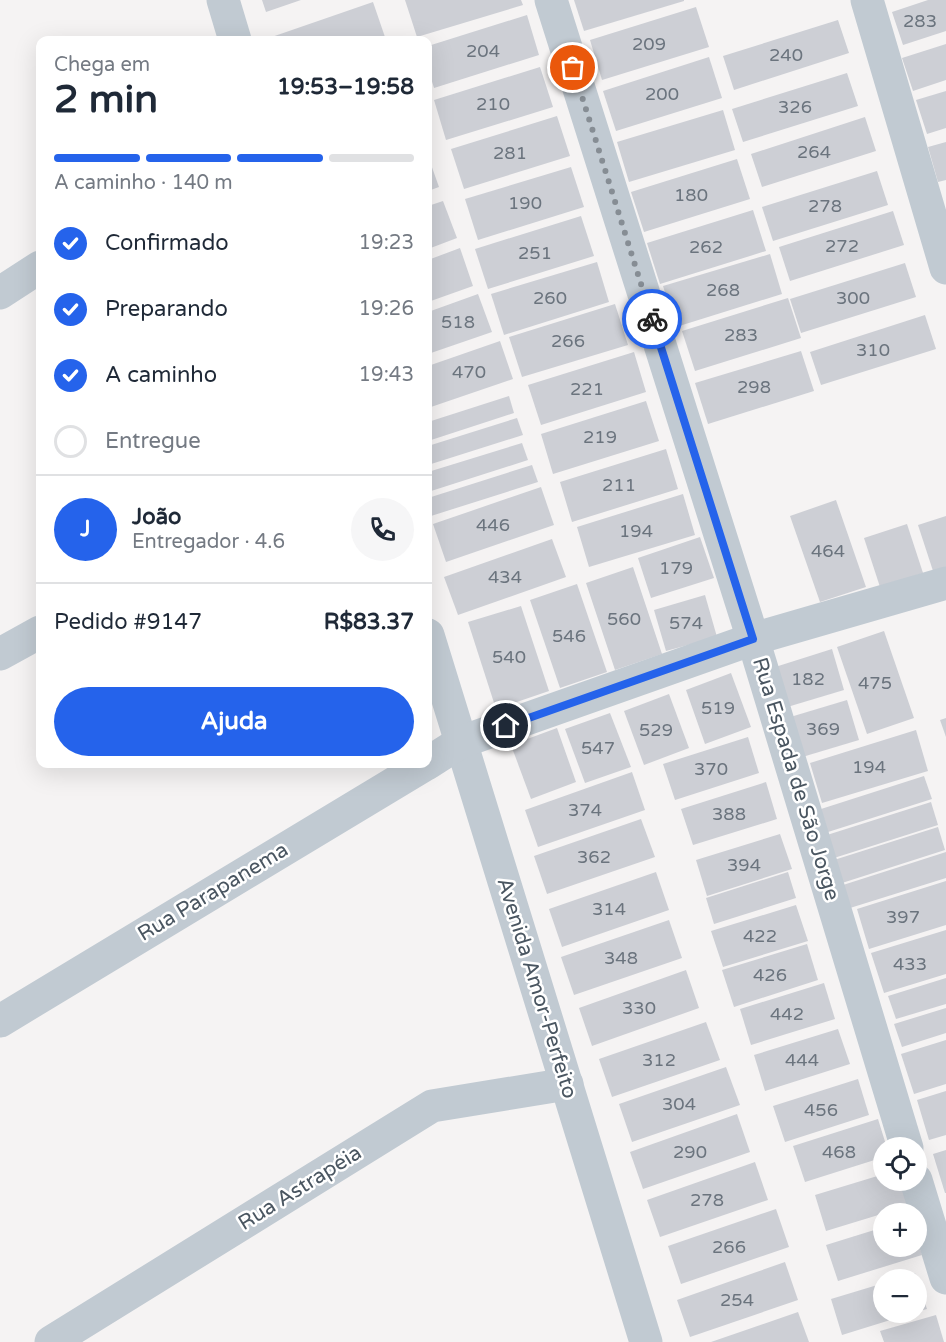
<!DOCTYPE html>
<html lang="pt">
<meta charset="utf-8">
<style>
body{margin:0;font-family:"Varela Round",sans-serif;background:#f6f6f7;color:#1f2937;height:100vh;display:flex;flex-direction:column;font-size:22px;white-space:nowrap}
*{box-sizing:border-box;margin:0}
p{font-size:20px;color:#747a83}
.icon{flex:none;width:33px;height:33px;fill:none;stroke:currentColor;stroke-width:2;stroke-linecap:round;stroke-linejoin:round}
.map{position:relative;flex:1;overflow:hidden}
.side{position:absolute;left:36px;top:36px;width:396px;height:732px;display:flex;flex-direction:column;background:#fff;border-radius:12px;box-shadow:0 6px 24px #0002}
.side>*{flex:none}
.controls{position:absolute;left:873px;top:1137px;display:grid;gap:12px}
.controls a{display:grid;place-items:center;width:54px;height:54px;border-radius:50%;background:#fff;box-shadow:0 6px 24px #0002;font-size:30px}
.pin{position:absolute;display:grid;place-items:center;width:51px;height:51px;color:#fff;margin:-26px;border:3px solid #fff;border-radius:50%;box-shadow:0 2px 6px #0007}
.courier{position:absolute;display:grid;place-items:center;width:60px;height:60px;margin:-30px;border:4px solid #2563eb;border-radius:50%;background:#fff;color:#222;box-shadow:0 2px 8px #0007}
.headline em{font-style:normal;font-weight:700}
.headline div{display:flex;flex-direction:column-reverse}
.headline{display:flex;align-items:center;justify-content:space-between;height:102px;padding:0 18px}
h1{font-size:39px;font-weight:700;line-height:45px}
.bar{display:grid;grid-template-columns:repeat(4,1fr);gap:9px 6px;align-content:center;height:72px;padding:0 18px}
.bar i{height:8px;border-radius:4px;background:#e0e1e3}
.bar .current{background:#2563eb}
.bar p{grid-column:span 4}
.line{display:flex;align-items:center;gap:15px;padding:0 18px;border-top:2px solid #e0e1e3}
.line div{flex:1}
.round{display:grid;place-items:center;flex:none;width:63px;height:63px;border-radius:32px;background:#f6f6f7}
ol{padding:0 18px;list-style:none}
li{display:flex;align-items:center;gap:18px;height:66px}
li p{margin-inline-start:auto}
li .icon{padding:6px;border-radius:50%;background:#2563eb;color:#fff;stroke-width:4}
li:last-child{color:#747a83}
li i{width:33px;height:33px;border:3px solid #e0e1e3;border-radius:50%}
.primary-button{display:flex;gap:12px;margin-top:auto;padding:12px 18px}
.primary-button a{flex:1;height:69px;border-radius:36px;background:#2563eb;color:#fff;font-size:24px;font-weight:700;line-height:69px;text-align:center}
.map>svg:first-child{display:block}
</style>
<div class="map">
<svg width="946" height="1342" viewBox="0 0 946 1342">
<rect width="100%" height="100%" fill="#f5f3f3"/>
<!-- building -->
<g fill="#cdcfd5">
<polygon points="262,0 301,0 266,12"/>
<polygon points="405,0 521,0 523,5 417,37"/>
<polygon points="574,0 684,0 684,1 584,31"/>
<polygon points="928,0 946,0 946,31 903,45 892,12"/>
<polygon points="373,2 386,40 263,40"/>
<polygon points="696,7 709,47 602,80 590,40"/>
<polygon points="527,15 539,55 434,88 428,69 428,46"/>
<polygon points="838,20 849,53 734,90 723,56"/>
<polygon points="946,44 946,80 913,91 902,58"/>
<polygon points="709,57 722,98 616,131 603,91"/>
<polygon points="540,67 553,107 446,140 434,100"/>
<polygon points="847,73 858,106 743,142 732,109"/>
<polygon points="946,91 946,128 927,134 916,100"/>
<polygon points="723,110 735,150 629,182 617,142"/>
<polygon points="557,116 570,156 464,189 451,149"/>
<polygon points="865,117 876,151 762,187 751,154"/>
<polygon points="946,142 946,180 938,182 928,147"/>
<polygon points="428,156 439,187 428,191"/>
<polygon points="737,159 750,199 644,232 631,192"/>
<polygon points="571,167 584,207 478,240 465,199"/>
<polygon points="877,171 888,205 773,241 762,207"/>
<polygon points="443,201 457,238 428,249 428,206"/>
<polygon points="753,210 766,251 660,284 647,243"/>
<polygon points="893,211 904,245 790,281 779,247"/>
<polygon points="581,216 594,256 488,289 475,249"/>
<polygon points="460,248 473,286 428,302 428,260"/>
<polygon points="770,254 782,294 676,327 663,286"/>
<polygon points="597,262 609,302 504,335 491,294"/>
<polygon points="905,263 916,297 801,333 790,299"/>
<polygon points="478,294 492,332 428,354 428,312"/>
<polygon points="788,298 801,338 695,371 682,331"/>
<polygon points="615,304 628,345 522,377 509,337"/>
<polygon points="925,315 936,349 821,385 810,352"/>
<polygon points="500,341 513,379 428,408 428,366"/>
<polygon points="801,351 814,391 708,424 695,383"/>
<polygon points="634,352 646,392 541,425 528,385"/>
<polygon points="509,396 514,413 428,441 428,422"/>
<polygon points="646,401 659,441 553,474 541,434"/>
<polygon points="517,418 523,435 428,465 428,446"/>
<polygon points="522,443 528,460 428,492 428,472"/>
<polygon points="666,449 678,489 572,522 560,482"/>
<polygon points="532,465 538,482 431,516 428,498"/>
<polygon points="541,487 554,525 446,562 433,524"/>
<polygon points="683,494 695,535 589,567 577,527"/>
<polygon points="836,500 866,587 820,602 790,516"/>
<polygon points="946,516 946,570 934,574 918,525"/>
<polygon points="907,524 923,573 880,587 864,538"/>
<polygon points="700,537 714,578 651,598 638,558"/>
<polygon points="552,539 566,577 458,615 444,577"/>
<polygon points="633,567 662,654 615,670 586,583"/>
<polygon points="577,584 607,672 560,688 530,600"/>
<polygon points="705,595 717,637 666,651 654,610"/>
<polygon points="521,606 549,691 496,709 468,622"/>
<polygon points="884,631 914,718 867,734 837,647"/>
<polygon points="832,649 844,690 784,708 772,668"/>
<polygon points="731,673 751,727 705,744 686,690"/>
<polygon points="669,694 689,748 644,765 624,711"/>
<polygon points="847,700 859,740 799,758 787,718"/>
<polygon points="610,713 631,767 585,783 565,729"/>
<polygon points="946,718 946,737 940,720"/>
<polygon points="557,728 576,782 531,799 511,745"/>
<polygon points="916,730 928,771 822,803 810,763"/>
<polygon points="748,737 759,773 675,800 663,764"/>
<polygon points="632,772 645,810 538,847 525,810"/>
<polygon points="924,776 932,799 828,832 821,809"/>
<polygon points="766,782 777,819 693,845 681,809"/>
<polygon points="931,802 938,825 834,858 827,835"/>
<polygon points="641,819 655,857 547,894 534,856"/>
<polygon points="938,827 945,850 842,883 834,860"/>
<polygon points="780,834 792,869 707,896 696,860"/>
<polygon points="946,852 946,878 850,908 843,885"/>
<polygon points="656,872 669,910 562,947 549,909"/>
<polygon points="788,872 796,898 714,924 706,898"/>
<polygon points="946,881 946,925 869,949 857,909"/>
<polygon points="796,905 808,941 723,967 711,931"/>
<polygon points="669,920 682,958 574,995 561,957"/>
<polygon points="946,930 946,974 884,993 871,953"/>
<polygon points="807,944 818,980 734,1007 722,970"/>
<polygon points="686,970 699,1008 592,1046 579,1008"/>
<polygon points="946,978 946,1004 896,1019 888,996"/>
<polygon points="824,983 835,1019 751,1045 740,1009"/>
<polygon points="946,1008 946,1033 902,1047 894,1024"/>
<polygon points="706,1022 720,1060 612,1097 599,1059"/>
<polygon points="838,1029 850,1064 765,1091 754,1055"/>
<polygon points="946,1040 946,1084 914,1094 901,1054"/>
<polygon points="726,1067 740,1105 632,1142 619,1104"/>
<polygon points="858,1079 869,1115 785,1142 773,1106"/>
<polygon points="946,1091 946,1135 929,1140 917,1100"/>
<polygon points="737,1114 750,1152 643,1189 630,1152"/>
<polygon points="878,1119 887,1148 884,1148 884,1157 805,1182 793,1146"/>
<polygon points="946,1150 946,1193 945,1193 933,1154"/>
<polygon points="755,1162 768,1200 660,1237 647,1200"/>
<polygon points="884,1174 884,1180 903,1180 911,1205 826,1231 815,1195"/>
<polygon points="776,1209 789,1247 681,1284 668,1246"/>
<polygon points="884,1227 884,1246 916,1246 917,1238 922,1255 838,1281 826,1245"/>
<polygon points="785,1262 798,1300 690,1337 677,1300"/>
<polygon points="915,1273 927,1309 916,1312 916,1280 895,1279"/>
<polygon points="884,1283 884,1312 913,1313 842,1335 831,1299"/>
<polygon points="798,1312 809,1342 711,1342"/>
<polygon points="936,1315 944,1342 884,1342 880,1331"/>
</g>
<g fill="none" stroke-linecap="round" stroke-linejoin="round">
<!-- minor -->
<g stroke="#c1cad2" stroke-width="33">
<polyline points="223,0 235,40"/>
<polyline points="551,0 753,639 907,1148"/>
<polyline points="867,0 946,268"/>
<polyline points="0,293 40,267"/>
<polyline points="428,635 646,1342"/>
<polyline points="0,654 40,632"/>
<polyline points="428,763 461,742 753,639 946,583"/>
<polyline points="0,1021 426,764"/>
<polyline points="916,1180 946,1278"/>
<polyline points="51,1342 432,1106 567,1084"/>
</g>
</g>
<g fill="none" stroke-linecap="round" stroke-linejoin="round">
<!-- done -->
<polyline stroke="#868d94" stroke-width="6" stroke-dasharray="0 10.8" points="573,68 652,319"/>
<!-- route -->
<polyline stroke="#2563eb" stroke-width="8" points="506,726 753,639 652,319"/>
</g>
<g text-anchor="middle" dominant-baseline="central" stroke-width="5" stroke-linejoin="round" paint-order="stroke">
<!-- number labels -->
<g font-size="18" fill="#6b747e">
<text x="920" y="21">283</text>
<text x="649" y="44">209</text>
<text x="483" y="51">204</text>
<text x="786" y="55">240</text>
<text x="662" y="94">200</text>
<text x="493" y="104">210</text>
<text x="795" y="107">326</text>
<text x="814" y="152">264</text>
<text x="510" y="153">281</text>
<text x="691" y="195">180</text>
<text x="525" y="203">190</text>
<text x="825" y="206">278</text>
<text x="842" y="246">272</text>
<text x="706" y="247">262</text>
<text x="535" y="253">251</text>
<text x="723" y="290">268</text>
<text x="550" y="298">260</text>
<text x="853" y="298">300</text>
<text x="458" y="322">518</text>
<text x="741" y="335">283</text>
<text x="568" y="341">266</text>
<text x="873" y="350">310</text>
<text x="469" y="372">470</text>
<text x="754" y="387">298</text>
<text x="587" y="389">221</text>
<text x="600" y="437">219</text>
<text x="619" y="485">211</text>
<text x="493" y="525">446</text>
<text x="636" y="531">194</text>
<text x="828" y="551">464</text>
<text x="676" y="568">179</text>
<text x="505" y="577">434</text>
<text x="624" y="619">560</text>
<text x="686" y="623">574</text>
<text x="569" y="636">546</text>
<text x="509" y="657">540</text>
<text x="808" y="679">182</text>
<text x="875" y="683">475</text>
<text x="718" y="708">519</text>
<text x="823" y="729">369</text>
<text x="656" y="730">529</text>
<text x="598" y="748">547</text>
<text x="869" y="767">194</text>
<text x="711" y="769">370</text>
<text x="585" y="810">374</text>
<text x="729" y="814">388</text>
<text x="594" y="857">362</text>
<text x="744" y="865">394</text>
<text x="609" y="909">314</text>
<text x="903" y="917">397</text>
<text x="760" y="936">422</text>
<text x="621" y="958">348</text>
<text x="910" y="964">433</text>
<text x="770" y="975">426</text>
<text x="639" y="1008">330</text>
<text x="787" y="1014">442</text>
<text x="659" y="1060">312</text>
<text x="802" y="1060">444</text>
<text x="679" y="1104">304</text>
<text x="821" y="1110">456</text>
<text x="690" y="1152">290</text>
<text x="839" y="1152">468</text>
<text x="707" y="1200">278</text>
<text x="729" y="1247">266</text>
<text x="737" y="1300">254</text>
</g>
<!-- street labels -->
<g font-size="21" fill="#4a5661" stroke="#fff">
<text transform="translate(796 779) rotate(73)">Rua Espada de São Jorge</text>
<text transform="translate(213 892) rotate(-31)">Rua Parapanema</text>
<text transform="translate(537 988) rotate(73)">Avenida Amor-Perfeito</text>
<text transform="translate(300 1188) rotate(-32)">Rua Astrapéia</text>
</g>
</g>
</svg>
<div class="controls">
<a><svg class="icon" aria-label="locate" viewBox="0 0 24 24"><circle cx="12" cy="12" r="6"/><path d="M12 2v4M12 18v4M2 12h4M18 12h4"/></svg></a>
<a>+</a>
<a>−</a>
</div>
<div class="pin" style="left:573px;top:68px;background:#ea580c"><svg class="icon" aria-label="bag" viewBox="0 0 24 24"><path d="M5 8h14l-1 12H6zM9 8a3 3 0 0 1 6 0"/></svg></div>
<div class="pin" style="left:506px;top:726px;background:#1f2937"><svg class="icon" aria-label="home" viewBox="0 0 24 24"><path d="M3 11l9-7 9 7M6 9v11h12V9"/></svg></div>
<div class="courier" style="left:652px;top:319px"><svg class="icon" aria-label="bike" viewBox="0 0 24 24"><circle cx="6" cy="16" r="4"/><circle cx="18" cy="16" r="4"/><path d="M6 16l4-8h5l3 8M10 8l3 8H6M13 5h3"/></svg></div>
<section class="side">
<div class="headline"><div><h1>2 min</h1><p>Chega em</p></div><em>19:53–19:58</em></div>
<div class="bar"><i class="current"></i><i class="current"></i><i class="current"></i><i></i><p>A caminho · 140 m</p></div>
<ol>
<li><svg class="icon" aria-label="check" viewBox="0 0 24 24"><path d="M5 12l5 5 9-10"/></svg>Confirmado<p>19:23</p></li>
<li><svg class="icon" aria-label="check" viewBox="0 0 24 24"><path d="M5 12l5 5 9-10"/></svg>Preparando<p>19:26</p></li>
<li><svg class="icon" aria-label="check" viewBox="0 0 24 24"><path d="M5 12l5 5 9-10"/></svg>A caminho<p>19:43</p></li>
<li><i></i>Entregue</li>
</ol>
<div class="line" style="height:108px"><b class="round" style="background:#2563eb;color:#fff">J</b><div><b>João</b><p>Entregador · 4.6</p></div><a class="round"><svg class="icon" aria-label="phone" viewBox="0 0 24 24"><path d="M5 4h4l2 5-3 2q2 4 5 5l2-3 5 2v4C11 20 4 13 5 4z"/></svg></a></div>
<div class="line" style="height:78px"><div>Pedido #9147</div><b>R$83.37</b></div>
<div class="primary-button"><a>Ajuda</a></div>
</section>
</div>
